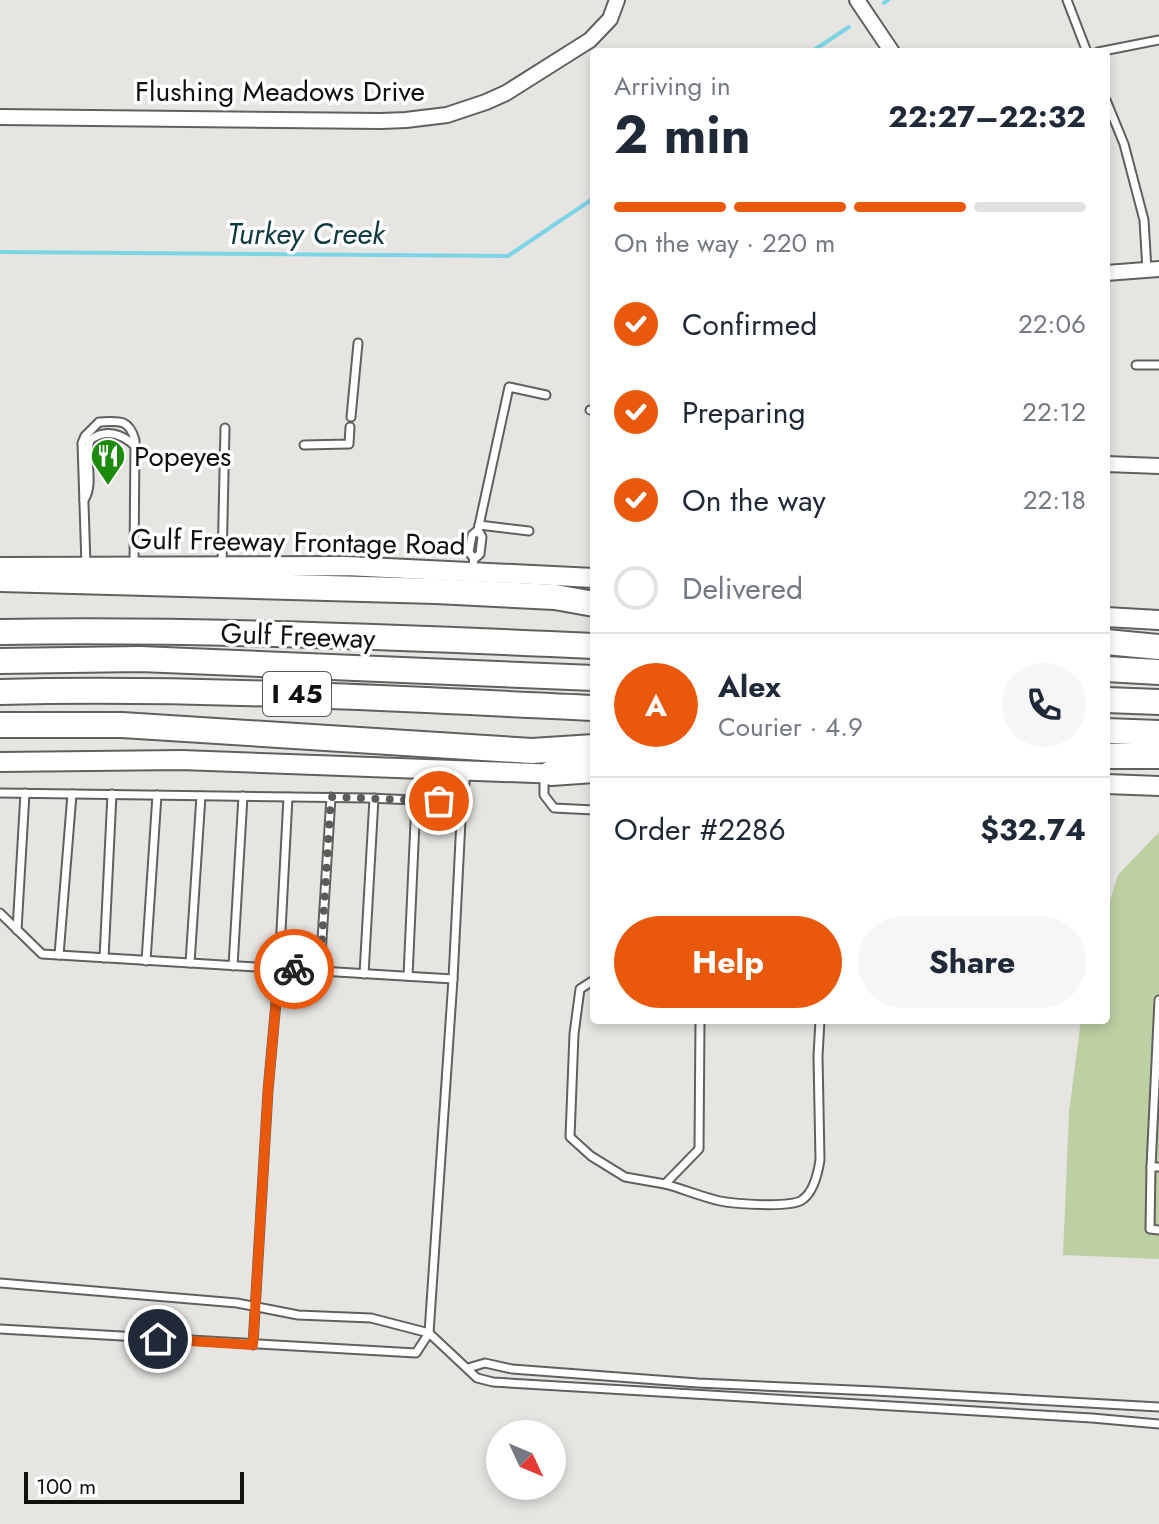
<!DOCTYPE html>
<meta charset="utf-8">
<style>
body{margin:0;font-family:Jost,sans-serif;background:#f6f6f7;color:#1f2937;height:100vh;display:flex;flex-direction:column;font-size:30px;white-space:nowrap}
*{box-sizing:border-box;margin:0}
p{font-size:26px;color:#747a83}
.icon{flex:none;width:44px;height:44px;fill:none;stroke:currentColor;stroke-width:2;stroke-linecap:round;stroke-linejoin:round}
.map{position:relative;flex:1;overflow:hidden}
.sheet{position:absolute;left:590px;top:48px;width:520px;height:976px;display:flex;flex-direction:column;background:#fff;border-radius:8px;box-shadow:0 4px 12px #0003}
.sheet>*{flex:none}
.needle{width:52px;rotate:134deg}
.fabs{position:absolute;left:486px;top:1420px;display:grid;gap:16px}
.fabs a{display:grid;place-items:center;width:80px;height:80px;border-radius:50%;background:#fff;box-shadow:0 4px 12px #0003;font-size:40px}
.scale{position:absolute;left:24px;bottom:20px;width:220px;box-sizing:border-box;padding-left:8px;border:4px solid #11100f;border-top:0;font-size:22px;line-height:28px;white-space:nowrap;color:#11100f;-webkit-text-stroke:6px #fff;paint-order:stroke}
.pin{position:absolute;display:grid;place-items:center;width:68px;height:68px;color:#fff;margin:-34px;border:4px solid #fff;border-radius:50%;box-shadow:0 2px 8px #0007}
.courier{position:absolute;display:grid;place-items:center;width:80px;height:80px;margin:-40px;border:6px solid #ea580c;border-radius:50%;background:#fff;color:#222;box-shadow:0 2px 10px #0007}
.summary em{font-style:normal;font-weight:700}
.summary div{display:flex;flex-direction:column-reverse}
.summary{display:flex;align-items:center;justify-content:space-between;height:136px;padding:0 24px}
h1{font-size:52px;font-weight:700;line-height:60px}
.bar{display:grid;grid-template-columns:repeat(4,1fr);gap:12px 8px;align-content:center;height:96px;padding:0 24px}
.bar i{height:10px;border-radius:6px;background:#e0e1e3}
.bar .active{background:#ea580c}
.bar p{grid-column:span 4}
.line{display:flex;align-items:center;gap:20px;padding:0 24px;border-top:2px solid #e0e1e3}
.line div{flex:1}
.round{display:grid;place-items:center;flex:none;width:84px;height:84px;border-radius:42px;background:#f6f6f7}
ol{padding:0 24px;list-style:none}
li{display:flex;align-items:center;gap:24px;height:88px}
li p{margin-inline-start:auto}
li .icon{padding:8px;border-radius:50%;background:#ea580c;color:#fff;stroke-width:4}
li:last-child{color:#747a83}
li i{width:44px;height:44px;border:4px solid #e0e1e3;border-radius:50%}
.button{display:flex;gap:16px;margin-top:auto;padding:16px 24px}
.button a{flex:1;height:92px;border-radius:48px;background:#ea580c;color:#fff;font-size:32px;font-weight:700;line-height:92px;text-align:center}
.button a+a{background:#f6f6f7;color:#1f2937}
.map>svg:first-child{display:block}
</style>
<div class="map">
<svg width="1159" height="1524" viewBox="0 0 1159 1524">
<rect width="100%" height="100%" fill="#e7e5e2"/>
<!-- green -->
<polygon fill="#bcd0a3" points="1159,832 1159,1259 1063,1255 1069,1112 1081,1020 1106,1020 1106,914 1118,875"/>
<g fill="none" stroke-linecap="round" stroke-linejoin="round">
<!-- stream -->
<g stroke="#7cd4e5" stroke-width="4">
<polyline points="884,3 888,0"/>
<polyline points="811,52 849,27"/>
<polyline points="0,252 508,256 594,198"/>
</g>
<defs>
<g id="lane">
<polyline points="1067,0 1087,52"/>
<polyline points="1098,52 1159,40"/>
<polyline points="1106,100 1124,144 1144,220 1147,270"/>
<polyline points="1136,365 1159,365"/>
<polyline points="590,410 594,411"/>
<polyline points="351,417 358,343"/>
<polyline points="304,445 349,444 350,427"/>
<path d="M84,500C95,484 84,459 90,440C106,428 122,434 135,446"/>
<polyline points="479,525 529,531"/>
<polyline points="478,530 509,387 546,395"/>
<polyline points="222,564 225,428"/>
<path d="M86,565L82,443L85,436L99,422C118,421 129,418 135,440L134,564"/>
<polyline points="472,570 474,559 480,554 482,537 478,530 472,535 469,552 474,559"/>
<polyline points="544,775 544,795 554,808 594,810"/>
<polyline points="0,793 368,798 463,802"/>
<polyline points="0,913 42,954 453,979 461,820 466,773"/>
<polyline points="17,930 25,793"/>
<polyline points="59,955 72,794"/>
<polyline points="104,958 112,794"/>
<polyline points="146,961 157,795"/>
<polyline points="190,963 201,796"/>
<polyline points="233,966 243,796"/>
<polyline points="320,971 331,797"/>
<polyline points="364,974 374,798"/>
<polyline points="408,976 416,800"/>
<polyline points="594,980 580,989 574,1034 570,1137 591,1156 625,1177 665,1184 699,1149 700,1020"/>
<polyline points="1159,1000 1151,1167 1159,1167"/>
<polyline points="1151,1167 1150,1229 1159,1230"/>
<path d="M665,1184C683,1189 702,1197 720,1201C735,1204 790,1208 802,1200C814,1192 818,1173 820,1160L818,1056L820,1020"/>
<polyline points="0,1283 237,1303 298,1315 371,1318 429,1333 453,979"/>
<polyline points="0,1329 416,1353 429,1333 477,1378 493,1382 1092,1418 1159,1424"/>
<polyline points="253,1345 268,1091 279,969 288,797"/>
<polyline points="468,1368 485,1363 512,1369 698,1383 875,1391 1159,1407"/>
</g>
<g id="street">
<polyline points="857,0 892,52"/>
<polyline points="0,117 381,121 406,120 447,115 486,102 506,93 590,40 610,19 617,0"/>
<polyline points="1106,273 1159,269"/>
<polyline points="1106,464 1159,466"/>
</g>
<g id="secondary">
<polyline points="0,567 346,566 594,578"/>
<polyline points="1106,617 1159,620"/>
<polyline points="0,762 181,760 561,774"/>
<polyline points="1106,784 1159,786"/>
</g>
<g id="highway">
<polyline points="0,579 436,591 555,597 594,604"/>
<path d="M0,632C198,629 396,637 594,646"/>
<polyline points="1106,642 1159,647"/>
<polyline points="0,661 140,659 594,678"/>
<polyline points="1106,669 1159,672"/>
<path d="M0,692C198,687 396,699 594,708"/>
<polyline points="1106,700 1159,702"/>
<polyline points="0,725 122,725 532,751 594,747"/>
<polyline points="1106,731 1159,733"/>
<polyline points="1106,756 1159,756"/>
<polyline points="551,773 594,770"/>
</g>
</defs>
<!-- lane casing -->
<use href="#lane" stroke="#61605d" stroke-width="11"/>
<!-- street casing -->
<use href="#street" stroke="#61605d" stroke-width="18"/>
<!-- secondary casing -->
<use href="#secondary" stroke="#61605d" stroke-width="22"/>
<!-- highway casing -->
<use href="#highway" stroke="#61605d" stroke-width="28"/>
<!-- lane -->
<use href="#lane" stroke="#fff" stroke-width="7"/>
<!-- street -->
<use href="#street" stroke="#fff" stroke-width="14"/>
<!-- secondary -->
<use href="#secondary" stroke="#fff" stroke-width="18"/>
<!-- highway -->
<use href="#highway" stroke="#fff" stroke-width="24"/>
</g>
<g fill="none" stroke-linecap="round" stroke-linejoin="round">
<!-- done -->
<polyline stroke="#5c5b59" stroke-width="8" stroke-dasharray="0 14.4" points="294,969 320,971 331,797 439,801"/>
<!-- route -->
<polyline stroke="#ea580c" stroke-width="10" points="158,1339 253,1345 268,1091 279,969 294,969"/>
</g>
<!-- icons -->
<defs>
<symbol id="restaurant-pin" viewBox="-11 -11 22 30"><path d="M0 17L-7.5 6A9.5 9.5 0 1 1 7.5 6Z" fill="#1c8b0c" stroke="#fff"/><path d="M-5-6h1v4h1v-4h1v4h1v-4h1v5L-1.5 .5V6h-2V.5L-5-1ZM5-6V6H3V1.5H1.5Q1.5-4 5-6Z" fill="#fff"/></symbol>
</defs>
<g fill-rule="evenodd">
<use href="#restaurant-pin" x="88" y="436" width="40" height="54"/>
</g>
<g text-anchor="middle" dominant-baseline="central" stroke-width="7" stroke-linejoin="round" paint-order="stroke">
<!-- shield labels -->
<rect fill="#fff" stroke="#585857" stroke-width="2" x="263" y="672" width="68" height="44" rx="6"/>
<g font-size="26" font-weight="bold" fill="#11100f">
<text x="297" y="694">I 45</text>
</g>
<!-- street labels -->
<g font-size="28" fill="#11100f" stroke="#fff">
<text x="280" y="91">Flushing Meadows Drive</text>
<text transform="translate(298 542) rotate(1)">Gulf Freeway Frontage Road</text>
<text transform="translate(298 636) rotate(2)">Gulf Freeway</text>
</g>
<!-- poi labels -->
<g font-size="28" fill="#11100f" stroke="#fff" text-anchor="start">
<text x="134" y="456">Popeyes</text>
</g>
<!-- water labels -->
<g font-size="30" font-style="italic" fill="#0f3a41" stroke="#fff">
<text x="306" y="233">Turkey Creek</text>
</g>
</g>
</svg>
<div class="fabs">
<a><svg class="needle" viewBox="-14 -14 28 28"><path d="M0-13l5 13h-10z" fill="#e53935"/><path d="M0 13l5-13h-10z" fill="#747a83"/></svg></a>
</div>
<div class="scale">100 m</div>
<div class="pin" style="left:439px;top:801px;background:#ea580c"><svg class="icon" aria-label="bag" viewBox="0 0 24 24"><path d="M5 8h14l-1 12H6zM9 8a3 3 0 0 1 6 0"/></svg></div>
<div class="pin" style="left:158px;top:1339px;background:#1f2937"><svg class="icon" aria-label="home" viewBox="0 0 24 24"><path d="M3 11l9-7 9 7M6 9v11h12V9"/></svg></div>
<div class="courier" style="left:294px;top:969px"><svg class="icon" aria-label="bike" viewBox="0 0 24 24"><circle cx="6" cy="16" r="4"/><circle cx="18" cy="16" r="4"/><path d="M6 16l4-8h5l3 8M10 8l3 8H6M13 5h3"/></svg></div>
<section class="sheet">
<div class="summary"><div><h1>2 min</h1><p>Arriving in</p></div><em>22:27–22:32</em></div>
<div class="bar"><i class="active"></i><i class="active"></i><i class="active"></i><i></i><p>On the way · 220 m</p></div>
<ol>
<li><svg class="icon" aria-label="check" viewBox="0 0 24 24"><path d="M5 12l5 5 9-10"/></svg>Confirmed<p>22:06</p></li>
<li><svg class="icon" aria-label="check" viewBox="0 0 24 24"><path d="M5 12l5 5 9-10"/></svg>Preparing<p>22:12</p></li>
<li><svg class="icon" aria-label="check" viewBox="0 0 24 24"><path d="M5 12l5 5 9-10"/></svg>On the way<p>22:18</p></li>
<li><i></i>Delivered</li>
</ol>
<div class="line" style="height:144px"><b class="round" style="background:#ea580c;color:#fff">A</b><div><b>Alex</b><p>Courier · 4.9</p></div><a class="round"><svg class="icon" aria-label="phone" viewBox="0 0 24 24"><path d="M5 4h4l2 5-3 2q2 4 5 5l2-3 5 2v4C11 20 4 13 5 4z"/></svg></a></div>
<div class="line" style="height:104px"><div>Order #2286</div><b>$32.74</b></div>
<div class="button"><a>Help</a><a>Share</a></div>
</section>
</div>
